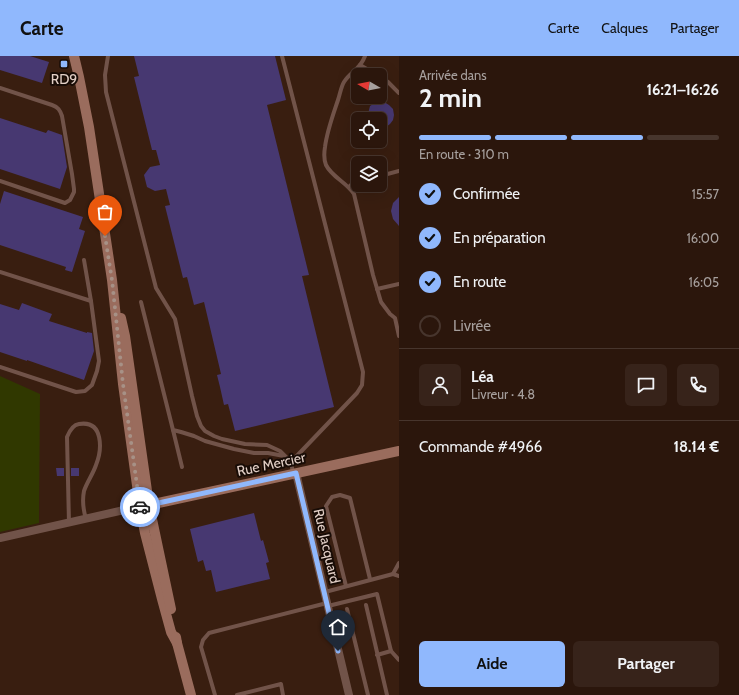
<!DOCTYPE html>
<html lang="fr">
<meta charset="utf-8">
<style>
body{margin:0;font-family:Cabin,sans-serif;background:#37231a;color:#f1f3f6;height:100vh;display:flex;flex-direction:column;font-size:15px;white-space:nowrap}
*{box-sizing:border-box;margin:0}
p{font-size:13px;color:#a69f9d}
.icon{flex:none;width:22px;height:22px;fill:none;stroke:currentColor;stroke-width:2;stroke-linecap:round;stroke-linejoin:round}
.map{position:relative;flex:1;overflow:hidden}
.details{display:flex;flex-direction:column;background:#2b160c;width:340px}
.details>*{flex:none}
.needle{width:26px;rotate:279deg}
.buttons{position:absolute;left:351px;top:12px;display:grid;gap:8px}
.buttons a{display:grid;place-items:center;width:36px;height:36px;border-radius:6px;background:#2b160c;box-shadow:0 4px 16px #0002,0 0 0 1px #47352d;font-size:20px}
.pin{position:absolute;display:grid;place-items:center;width:34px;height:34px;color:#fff;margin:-41px -17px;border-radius:50% 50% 50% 0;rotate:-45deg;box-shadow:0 0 4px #0007}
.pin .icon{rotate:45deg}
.courier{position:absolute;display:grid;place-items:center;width:40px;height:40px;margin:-20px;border:3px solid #90b8fd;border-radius:50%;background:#fff;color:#222;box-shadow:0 1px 5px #0007}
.summary em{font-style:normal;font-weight:700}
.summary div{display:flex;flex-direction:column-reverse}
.summary{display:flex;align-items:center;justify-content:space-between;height:68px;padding:0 20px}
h1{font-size:26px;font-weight:700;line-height:30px}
.bar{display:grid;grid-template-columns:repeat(4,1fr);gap:6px 4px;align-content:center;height:48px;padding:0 20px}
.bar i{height:5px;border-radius:3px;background:#47352d}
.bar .current{background:#90b8fd}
.bar p{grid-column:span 4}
.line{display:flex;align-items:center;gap:10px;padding:0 20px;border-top:1px solid #47352d}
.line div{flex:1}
.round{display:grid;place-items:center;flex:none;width:42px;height:42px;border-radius:6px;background:#37231a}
ol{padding:0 20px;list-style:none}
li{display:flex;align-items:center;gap:12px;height:44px}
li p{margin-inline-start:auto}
li .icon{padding:4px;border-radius:50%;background:#90b8fd;color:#111;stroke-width:4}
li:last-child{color:#a69f9d}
li i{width:22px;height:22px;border:2px solid #47352d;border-radius:50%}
.button{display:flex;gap:8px;margin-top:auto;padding:8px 20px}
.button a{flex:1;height:46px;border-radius:6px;background:#90b8fd;color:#111;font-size:16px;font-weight:700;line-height:46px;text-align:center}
.button a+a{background:#37231a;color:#f1f3f6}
header{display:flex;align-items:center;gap:24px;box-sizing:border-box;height:56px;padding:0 20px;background:#90b8fd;color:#111}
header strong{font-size:19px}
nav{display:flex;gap:22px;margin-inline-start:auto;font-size:14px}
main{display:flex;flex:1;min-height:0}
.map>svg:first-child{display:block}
</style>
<header>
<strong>Carte</strong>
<nav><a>Carte</a><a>Calques</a><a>Partager</a></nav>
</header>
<main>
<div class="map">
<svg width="399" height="639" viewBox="0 0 399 639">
<rect width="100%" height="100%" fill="#391e10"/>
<!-- green -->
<polygon fill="#303800" points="0,320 40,338 39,467 0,476"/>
<!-- building -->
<g fill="#473871">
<polygon points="0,0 30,0 49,6 42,27 0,14"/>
<polygon points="134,0 275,0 286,44 267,49 309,219 302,220 334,351 235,375 228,348 224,349 220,331 217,319 221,318 204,246 194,249 187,221 183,222 165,150 170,149 166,133 155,135 147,131 144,119 150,111 160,109 156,94 152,94 134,21 139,20"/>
<polygon points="380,46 384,46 389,49 393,53 394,59 393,64 390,68 386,71 380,72 380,63 368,63 368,58 370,50 375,47"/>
<polygon points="0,62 46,77 48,74 62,79 67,111 60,133 0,113"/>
<polygon points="4,135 83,161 79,173 85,175 72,216 65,214 66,211 0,189 0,148"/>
<polygon points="399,141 399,170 393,163 391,155 393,147"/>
<polygon points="22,247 52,258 49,265 87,277 87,276 92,277 94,295 84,324 27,304 27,305 0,296 0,248 19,254"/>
<polygon points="56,412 64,412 64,420 57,420"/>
<rect x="71" y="412" width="8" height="8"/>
<polygon points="254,457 261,485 263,484 269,506 266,507 270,523 216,536 211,514 206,515 203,504 198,506 190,473"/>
</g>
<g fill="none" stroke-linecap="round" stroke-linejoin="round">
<!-- lane -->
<g stroke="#715349" stroke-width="4">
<polyline points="108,0 105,19 106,36 156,232 175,263 192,340 197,360 201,370 205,375 214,380 222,383 245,388 267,389 280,395 291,406 293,417"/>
<polyline points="282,0 363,316 362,329 357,337 291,406"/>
<path d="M365,0C360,14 351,15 344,26C341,31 340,38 338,44C333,59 327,75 325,91C324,97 324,104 326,109C332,121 346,126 354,138L373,219L381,246L390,258L395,262L399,280"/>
<polyline points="360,9 377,19"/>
<polyline points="380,21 388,26 399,37"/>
<path d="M0,32L52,49C58,51 60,54 62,60L72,118L74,133V136L70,144L65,147L0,125"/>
<polyline points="380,120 399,115"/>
<polyline points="349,131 354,126 358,125"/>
<polyline points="0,216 91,245 84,204"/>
<polyline points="377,233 399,228"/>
<polyline points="141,246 173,374 181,376 194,380 205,385 234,393 254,397 268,397 284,400"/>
<polyline points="0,311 76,336 85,335 92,329 97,315 99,305 91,245"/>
<polyline points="173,374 182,411"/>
<path d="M69,467L67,381C69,376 72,369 79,368C104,364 102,394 96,409C93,418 87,426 84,435C82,445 83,453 86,463"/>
<polyline points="393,518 399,507"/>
<polyline points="346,530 326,450 332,441 340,439 350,442 370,523"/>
<polyline points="325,536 393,518 399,520"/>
<polyline points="366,549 387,639"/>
<polyline points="328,550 377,538 391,595 399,604"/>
<polyline points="347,553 368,639"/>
<polyline points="377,599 391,595"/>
<polyline points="215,639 201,591 203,584 209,577 327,547"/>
<polyline points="237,639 281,628 283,639"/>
</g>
<!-- street -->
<g stroke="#715349" stroke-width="8">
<polyline points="296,417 349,639"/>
<polyline points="0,482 146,449"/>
</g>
<!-- secondary -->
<g stroke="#9a6c5d" stroke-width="10">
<polyline points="74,0 79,21 89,71 112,224 123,328 140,451 145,477 162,543 171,576 177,587"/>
<polyline points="121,262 125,280 149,449 171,553"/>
<polyline points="149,449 399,395"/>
<polyline points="176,581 177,587 191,639"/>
</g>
</g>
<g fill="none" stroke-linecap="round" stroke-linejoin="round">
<!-- done -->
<polyline stroke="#a79186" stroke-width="4" stroke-dasharray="0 7.2" points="105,180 112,224 123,328 140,451"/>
<!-- route -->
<polyline stroke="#90b8fd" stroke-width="5" points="140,451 296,417 338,595"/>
</g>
<!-- markers -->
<rect fill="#90b8fd" stroke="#180c06" stroke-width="1.5" x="60" y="4" width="8" height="8" rx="2"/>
<g text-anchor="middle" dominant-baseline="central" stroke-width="4" stroke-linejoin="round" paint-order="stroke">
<!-- poi labels -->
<g font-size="14" fill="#e2cfc6" stroke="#180c06">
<text x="64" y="23">RD9</text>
</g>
<!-- street labels -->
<g font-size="14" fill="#e2cfc6" stroke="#180c06">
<text transform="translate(271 408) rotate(-12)">Rue Mercier</text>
<text transform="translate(327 490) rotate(77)">Rue Jacquard</text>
</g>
</g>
</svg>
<div class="buttons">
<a><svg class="needle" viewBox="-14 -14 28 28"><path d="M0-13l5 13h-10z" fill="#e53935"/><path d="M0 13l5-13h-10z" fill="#a69f9d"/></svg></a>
<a><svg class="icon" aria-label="locate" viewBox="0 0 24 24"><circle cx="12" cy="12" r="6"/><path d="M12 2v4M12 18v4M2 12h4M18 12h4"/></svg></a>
<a><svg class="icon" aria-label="layers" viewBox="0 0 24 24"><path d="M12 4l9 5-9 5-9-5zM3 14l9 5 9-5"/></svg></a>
</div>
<div class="pin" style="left:105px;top:180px;background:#ea580c"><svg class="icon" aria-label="bag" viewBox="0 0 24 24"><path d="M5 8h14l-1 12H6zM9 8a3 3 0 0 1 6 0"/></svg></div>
<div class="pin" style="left:338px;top:595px;background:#1f2937"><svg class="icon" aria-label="home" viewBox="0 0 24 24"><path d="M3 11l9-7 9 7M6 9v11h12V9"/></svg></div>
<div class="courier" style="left:140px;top:451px"><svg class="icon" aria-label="car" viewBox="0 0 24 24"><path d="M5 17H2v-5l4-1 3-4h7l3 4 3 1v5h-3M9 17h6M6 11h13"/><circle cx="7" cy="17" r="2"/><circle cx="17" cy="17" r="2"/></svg></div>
</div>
<section class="details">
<div class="summary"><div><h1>2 min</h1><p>Arrivée dans</p></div><em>16:21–16:26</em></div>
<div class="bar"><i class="current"></i><i class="current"></i><i class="current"></i><i></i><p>En route · 310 m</p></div>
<ol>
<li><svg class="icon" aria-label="check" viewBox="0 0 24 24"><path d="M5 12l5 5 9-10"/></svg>Confirmée<p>15:57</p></li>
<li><svg class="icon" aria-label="check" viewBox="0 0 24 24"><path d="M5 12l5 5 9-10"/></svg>En préparation<p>16:00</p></li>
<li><svg class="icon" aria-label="check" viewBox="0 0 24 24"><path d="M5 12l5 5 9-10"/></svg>En route<p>16:05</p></li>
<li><i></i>Livrée</li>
</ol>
<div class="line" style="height:72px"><a class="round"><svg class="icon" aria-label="person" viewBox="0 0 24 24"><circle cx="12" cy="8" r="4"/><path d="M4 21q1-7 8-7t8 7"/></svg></a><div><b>Léa</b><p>Livreur · 4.8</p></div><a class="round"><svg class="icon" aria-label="chat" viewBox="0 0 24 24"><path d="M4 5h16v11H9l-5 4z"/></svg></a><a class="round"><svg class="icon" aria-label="phone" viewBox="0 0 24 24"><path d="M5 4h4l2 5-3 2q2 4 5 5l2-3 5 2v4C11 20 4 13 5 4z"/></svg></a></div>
<div class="line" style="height:52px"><div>Commande #4966</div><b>18.14 €</b></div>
<div class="button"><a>Aide</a><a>Partager</a></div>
</section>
</main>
